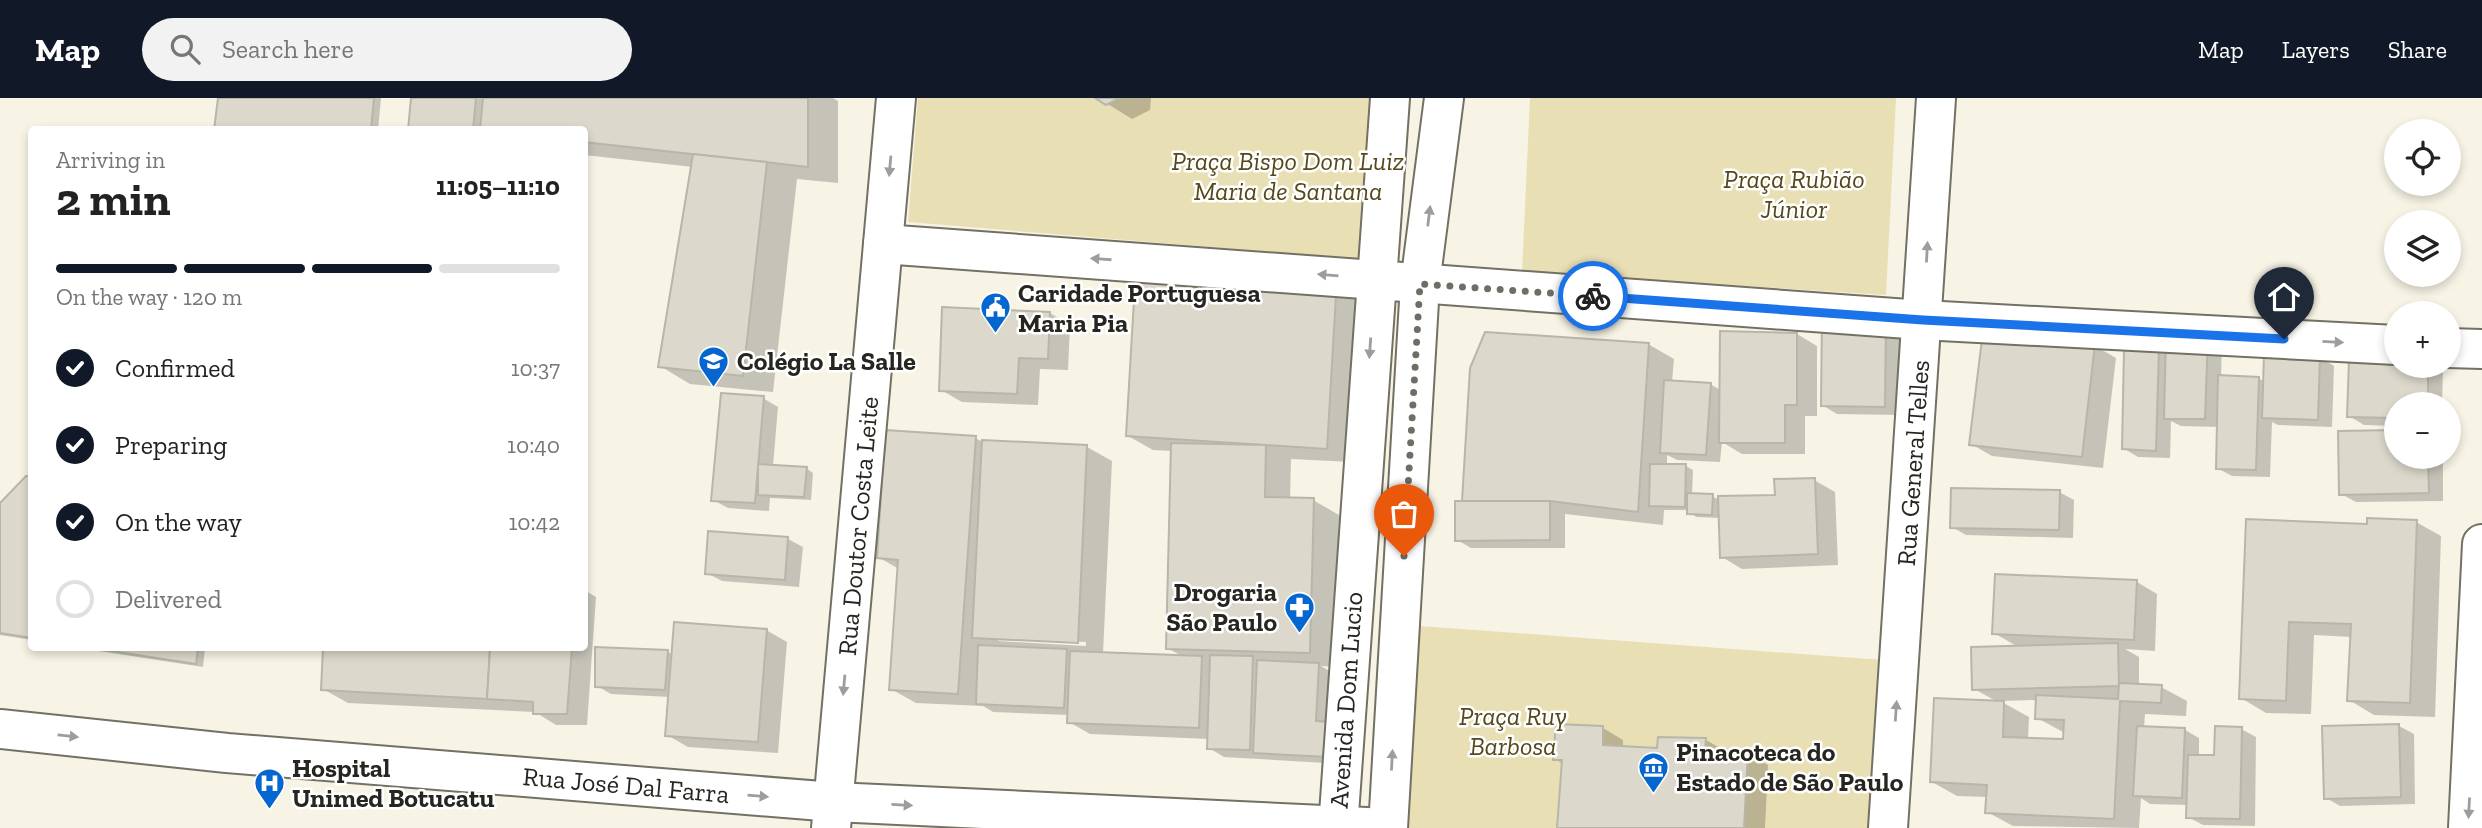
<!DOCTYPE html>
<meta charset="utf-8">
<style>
body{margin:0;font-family:"Zilla Slab",serif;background:#f2f2f2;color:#222;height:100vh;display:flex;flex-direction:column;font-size:26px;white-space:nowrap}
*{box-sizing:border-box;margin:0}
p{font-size:23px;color:#767676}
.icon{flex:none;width:38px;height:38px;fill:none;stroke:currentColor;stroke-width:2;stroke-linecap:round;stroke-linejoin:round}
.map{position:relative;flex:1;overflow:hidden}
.sheet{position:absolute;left:28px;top:28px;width:560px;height:525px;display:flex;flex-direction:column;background:#fff;border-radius:7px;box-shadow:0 4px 10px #0003}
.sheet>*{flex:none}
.buttons{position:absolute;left:2384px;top:21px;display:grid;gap:14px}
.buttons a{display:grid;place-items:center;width:77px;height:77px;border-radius:50%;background:#fff;box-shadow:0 4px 10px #0003;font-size:35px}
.pin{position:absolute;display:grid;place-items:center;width:60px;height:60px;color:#fff;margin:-72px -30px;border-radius:50% 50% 50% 0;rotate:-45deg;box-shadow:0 0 7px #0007}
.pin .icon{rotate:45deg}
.courier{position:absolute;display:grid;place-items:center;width:70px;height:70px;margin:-35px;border:5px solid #1a73e8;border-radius:50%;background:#fff;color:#222;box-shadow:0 2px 9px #0007}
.headline em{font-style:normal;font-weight:800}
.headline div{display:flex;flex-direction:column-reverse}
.headline{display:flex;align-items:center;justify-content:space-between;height:119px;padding:0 28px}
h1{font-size:46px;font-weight:800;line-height:52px}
.bar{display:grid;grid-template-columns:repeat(4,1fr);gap:10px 7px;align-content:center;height:84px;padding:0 28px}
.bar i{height:9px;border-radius:5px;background:#e0e0e0}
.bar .active{background:#111827}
.bar p{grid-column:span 4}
ol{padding:0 28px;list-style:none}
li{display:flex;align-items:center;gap:21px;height:77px}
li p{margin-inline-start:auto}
li .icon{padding:7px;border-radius:50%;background:#111827;color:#fff;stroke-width:4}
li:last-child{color:#767676}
li i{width:38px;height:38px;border:4px solid #e0e0e0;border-radius:50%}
header{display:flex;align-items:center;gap:42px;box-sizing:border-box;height:98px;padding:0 35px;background:#111827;color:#fff}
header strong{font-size:33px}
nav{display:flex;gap:38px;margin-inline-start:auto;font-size:24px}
.search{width:490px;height:63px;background:#f2f2f2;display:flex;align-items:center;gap:18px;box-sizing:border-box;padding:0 24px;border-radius:38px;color:#767676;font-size:26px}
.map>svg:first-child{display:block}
</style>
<header>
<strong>Map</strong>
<div class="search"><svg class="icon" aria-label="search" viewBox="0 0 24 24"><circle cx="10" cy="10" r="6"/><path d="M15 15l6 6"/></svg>Search here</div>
<nav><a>Map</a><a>Layers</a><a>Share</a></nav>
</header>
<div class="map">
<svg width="2482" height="730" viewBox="0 0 2482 730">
<rect width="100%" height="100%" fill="#f7f4e6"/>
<!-- green -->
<g fill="#e9dfb5">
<polygon points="918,0 1373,0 1358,161 908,124"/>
<polygon points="1530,0 1896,0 1886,197 1522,174"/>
<polygon points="1420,528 1884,562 1872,730 1404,730"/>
</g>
<!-- shadow -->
<g fill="#0003" fill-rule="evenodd">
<polygon points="220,0 381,0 378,32 216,32"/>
<polygon points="413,0 833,0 838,3 838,85 797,81 773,294 690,286 660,268 693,69 584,57 584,32 410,32"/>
<polygon points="1098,0 1151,0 1150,12 1132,21"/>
<path d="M1138,170L1362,197L1352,364L1291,361L1290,401L1313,402L1339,417L1335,569L1321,568L1333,575L1343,666L1224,659L1209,650V641L1090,636L1069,624V617L993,614L983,608L916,605L891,591L899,471L878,459L975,340L983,344L1087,349L1112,363L1103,556L1184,559L1167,550L1172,353L1153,352L1128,338ZM998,540L1086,544V548L998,543Z"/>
<polygon points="1050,215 1070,227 1068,272 1040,271 1038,307 962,304 941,292"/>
<polygon points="1823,219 1901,229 1899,317 1837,316 1822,307"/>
<polygon points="1797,236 1817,248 1817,318 1805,318 1805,356 1742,356 1722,344 1720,364 1677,362 1667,357 1667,368 1686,368 1693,372 1692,397 1712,398 1719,402 1777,398 1814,382 1835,394 1838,467 1742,471 1722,459 1720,420 1696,419 1689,412 1664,412 1663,427 1565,416 1565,450 1471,450 1457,442 1469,405 1648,246 1674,261 1672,284 1710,286 1722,293"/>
<polygon points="2222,247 2221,279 2258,280 2265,284 2319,259 2334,268 2332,329 2278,327 2272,324 2270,379 2232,378 2217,370 2219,329 2181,328 2171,323 2170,360 2138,359 2123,350 2158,252 2167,257"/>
<polygon points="2095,248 2116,260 2103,370 1992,358 1971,346"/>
<polygon points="2396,268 2433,268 2443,273 2442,306 2396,306 2396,328 2364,327 2349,318"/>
<polygon points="763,300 778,309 773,368 806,370 813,375 811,402 770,400 769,413 728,410 713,402"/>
<polygon points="2396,359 2443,359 2443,403 2356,404 2341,396"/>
<polygon points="32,380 32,542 0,537 0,407"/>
<polygon points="2059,394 2074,402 2073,440 1966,437 1952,429"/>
<polygon points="2248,423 2369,428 2416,424 2441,438 2435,619 2374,617 2349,602 2352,539 2314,537 2311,616 2266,615 2241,600"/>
<polygon points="710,435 788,441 803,449 799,489 722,483 707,475"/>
<path d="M2137,484L2157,496L2155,553L2125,551L2139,559V588L2161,589L2187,603L2186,618L2145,616L2144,630L2185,632L2199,640V659H2216L2241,631L2256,639L2255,728L2203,727L2188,719V707L2150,706L2141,700L2139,730L2013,728L1987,714L1988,699L1957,698L1932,684L1998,604L1974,591L2020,550L1994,535ZM2037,602V620L2065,635L2064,643L2028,642L2029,619L2000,603Z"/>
<polygon points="584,492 596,499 587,627 556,627 535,614 348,605 323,591 325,550 584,550"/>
<polygon points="766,532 787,544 778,655 688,649 667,637 670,599 611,596 597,588 668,554 674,557"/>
<polygon points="79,550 205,550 203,569"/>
<polygon points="2399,628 2414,636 2415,706 2340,708 2326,700"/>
<polygon points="1603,630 1623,642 1623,650 1658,652 1706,642 1727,654 1747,655 1768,667 1765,730 1559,730 1563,666 1555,661"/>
</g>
<!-- building -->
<g fill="#dcd9cc" stroke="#b8b6a8" stroke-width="2">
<polygon points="218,0 374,0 371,32 214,32"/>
<polygon points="411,0 476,0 473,32 408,32"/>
<polygon points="483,0 808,0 808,69 584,44 584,32 480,32"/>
<polygon points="1095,0 1120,0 1106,7"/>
<polygon points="693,56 767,64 743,278 658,269"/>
<polygon points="1136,168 1337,180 1327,351 1126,338"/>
<polygon points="942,209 1050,214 1048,261 1019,260 1017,296 939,293"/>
<polygon points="1822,217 1886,219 1885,309 1821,308"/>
<polygon points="1720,233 1797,235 1797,307 1785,307 1785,345 1719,345"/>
<polygon points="1983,233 2095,246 2082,359 1969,347"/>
<polygon points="1485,234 1649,245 1638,414 1550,403 1462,403 1470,270"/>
<polygon points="2166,237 2208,237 2205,321 2164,321"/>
<polygon points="2124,250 2159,251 2156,353 2122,351"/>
<polygon points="2264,256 2320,258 2318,322 2262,320"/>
<polygon points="2349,261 2396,262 2396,268 2428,268 2428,306 2396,306 2396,320 2347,319"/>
<polygon points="2218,277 2259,279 2256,372 2216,371"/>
<polygon points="1664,282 1711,285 1706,357 1660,355"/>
<polygon points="721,295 764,298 755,405 711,403"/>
<polygon points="885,332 976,338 958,596 889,592 898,462 877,460"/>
<polygon points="2396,332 2396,359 2428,359 2429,395 2339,397 2338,333"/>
<polygon points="982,342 1087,347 1078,545 972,540"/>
<polygon points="1171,345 1266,347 1265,399 1314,400 1310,555 1166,551"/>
<polygon points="758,366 807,369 804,399 758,397"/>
<polygon points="1650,366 1686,366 1685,409 1649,408"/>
<polygon points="26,378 32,379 32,540 0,535 0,405"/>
<polygon points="1815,380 1818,456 1720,460 1718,398 1775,397 1774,381"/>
<polygon points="1951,390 2060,392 2059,432 1950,430"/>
<polygon points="1687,395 1713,396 1712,417 1687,416"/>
<polygon points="1455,403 1550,403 1550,442 1455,443"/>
<polygon points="2367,420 2417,422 2410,605 2347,603 2351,526 2289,524 2286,603 2239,601 2246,421 2367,426"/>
<polygon points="708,433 788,439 785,482 705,476"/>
<polygon points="1995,476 2137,482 2134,542 1992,536"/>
<polygon points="674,524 767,531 758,644 665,638"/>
<polygon points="2118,545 2119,588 1972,592 1971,549"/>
<polygon points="978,547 1067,551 1064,610 976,606"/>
<polygon points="595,549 668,552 665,592 595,589"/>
<polygon points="91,550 198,550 196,566"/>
<polygon points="323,550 490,550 487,601 321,592"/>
<polygon points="490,550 572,550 567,616 533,616 533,604 487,601"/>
<polygon points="1070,553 1202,558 1199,630 1067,625"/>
<polygon points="1210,557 1253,558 1250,652 1207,651"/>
<polygon points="1257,562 1319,565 1316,623 1330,624 1328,659 1253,655"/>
<polygon points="2119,585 2162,587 2161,605 2120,603 2114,721 1985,715 1987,687 1930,684 1934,600 2004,603 2003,639 2063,641 2064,622 2035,621 2036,597 2118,601"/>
<polygon points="1556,626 1603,628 1603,647 1657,650 1658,639 1706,640 1705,651 1748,653 1744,730 1557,730 1562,662 1553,662"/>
<polygon points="2399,626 2401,699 2324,701 2322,628"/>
<polygon points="2137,628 2185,630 2182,700 2133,698"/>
<polygon points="2215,628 2242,629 2240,721 2186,720 2188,657 2214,657"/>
</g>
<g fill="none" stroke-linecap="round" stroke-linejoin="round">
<defs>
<g id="minor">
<polyline points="883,146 1922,222 2396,247"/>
<polyline points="2448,250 2482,251"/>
<polyline points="0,631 227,655 834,704 1388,730"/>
<polyline points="831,730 896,0"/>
<polyline points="1888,730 1936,0"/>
<polyline points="2468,730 2482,446"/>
</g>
<g id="major">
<polyline points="1338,730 1390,0"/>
<polyline points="1388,730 1420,186 1444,0"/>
</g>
</defs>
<!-- minor casing -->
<use href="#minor" stroke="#737064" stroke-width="42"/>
<!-- major casing -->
<use href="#major" stroke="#737064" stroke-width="42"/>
<!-- minor -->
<use href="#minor" stroke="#fff" stroke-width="38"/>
<!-- major -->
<use href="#major" stroke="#fff" stroke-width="38"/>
</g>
<!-- one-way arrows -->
<defs><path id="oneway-solid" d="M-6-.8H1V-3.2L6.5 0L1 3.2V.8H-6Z" transform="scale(1.75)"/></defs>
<g fill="#9d9d9b">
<use href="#oneway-solid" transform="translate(890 68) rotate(95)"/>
<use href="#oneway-solid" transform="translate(1429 118) rotate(-83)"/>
<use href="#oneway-solid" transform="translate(1927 154) rotate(-87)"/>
<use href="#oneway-solid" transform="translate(1101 161) rotate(-176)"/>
<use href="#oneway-solid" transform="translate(1328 177) rotate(-175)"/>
<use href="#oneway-solid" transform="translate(2333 244) rotate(3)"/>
<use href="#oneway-solid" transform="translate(1370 250) rotate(94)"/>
<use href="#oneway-solid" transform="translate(844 587) rotate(95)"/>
<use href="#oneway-solid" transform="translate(1896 613) rotate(-86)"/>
<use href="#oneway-solid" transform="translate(68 638) rotate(6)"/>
<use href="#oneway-solid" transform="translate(1392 662) rotate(-87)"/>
<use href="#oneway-solid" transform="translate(758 698) rotate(5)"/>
<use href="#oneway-solid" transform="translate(902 707) rotate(3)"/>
<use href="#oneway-solid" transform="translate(2469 710) rotate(93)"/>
</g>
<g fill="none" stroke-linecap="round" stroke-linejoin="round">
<!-- done -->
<polyline stroke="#6f6d65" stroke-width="7" stroke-dasharray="0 12.6" points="1404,458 1420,186 1593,198"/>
<!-- route -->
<polyline stroke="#1a73e8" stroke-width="9" points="1593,198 1923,222 2284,241"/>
</g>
<!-- icons -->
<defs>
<symbol id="civic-pin" viewBox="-11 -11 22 30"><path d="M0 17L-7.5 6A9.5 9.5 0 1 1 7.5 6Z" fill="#0666cf" stroke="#fff"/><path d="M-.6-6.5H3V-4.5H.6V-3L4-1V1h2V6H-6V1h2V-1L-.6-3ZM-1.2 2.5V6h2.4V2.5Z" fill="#fff"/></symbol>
<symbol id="school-pin" viewBox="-11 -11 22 30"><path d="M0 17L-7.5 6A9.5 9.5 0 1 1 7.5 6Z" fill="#0666cf" stroke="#fff"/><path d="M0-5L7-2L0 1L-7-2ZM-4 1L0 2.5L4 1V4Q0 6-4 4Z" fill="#fff"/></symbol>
<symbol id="pharmacy-pin" viewBox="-11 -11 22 30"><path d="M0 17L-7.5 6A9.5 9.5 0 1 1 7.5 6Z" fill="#0666cf" stroke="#fff"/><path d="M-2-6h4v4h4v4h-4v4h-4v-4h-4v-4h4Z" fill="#fff"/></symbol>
<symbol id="museum-pin" viewBox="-11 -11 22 30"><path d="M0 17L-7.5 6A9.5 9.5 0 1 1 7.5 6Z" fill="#0666cf" stroke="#fff"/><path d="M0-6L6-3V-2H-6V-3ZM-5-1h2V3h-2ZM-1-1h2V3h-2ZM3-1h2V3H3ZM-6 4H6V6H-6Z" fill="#fff"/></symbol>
<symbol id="hospital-pin" viewBox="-11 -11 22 30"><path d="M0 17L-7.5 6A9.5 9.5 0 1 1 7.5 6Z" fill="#0666cf" stroke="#fff"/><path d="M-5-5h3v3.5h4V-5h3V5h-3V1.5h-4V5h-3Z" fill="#fff"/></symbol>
</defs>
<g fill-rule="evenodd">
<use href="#civic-pin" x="978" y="192" width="35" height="47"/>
<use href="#school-pin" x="696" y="246" width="35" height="47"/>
<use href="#pharmacy-pin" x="1282" y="492" width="35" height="47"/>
<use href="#museum-pin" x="1636" y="652" width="35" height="47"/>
<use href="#hospital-pin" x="252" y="668" width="35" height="47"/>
</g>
<g text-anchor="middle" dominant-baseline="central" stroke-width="5" stroke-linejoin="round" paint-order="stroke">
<!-- park labels -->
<g font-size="26" font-style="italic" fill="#54491b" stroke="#fff">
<text x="1288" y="63">Praça Bispo Dom Luiz<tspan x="1288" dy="30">Maria de Santana</tspan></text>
<text x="1794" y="81">Praça Rubião<tspan x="1794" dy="30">Júnior</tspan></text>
<text x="1513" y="618">Praça Ruy<tspan x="1513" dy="30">Barbosa</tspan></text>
</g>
<!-- poi labels -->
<g font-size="26" font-weight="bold" fill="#262520" stroke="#fff" text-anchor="start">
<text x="1018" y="195">Caridade Portuguesa<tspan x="1018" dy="30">Maria Pia</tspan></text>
<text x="737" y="263">Colégio La Salle</text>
<text x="1277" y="494" text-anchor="end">Drogaria<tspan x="1277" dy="30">São Paulo</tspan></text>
<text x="1676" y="654">Pinacoteca do<tspan x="1676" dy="30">Estado de São Paulo</tspan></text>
<text x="292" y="670">Hospital<tspan x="292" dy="30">Unimed Botucatu</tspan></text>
</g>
<!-- street labels -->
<g font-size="26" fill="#262520" stroke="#fff">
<text transform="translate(1913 365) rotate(-86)">Rua General Telles</text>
<text transform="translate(858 428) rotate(-85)">Rua Doutor Costa Leite</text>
<text transform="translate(1346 602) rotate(-86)">Avenida Dom Lucio</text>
<text transform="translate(626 687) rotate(5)">Rua José Dal Farra</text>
</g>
</g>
</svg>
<div class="buttons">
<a><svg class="icon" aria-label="locate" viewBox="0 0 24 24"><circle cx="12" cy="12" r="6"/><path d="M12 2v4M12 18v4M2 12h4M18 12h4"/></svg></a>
<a><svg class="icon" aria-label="layers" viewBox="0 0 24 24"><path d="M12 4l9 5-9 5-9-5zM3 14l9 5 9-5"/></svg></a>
<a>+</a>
<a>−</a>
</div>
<div class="pin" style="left:1404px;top:458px;background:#ea580c"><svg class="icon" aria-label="bag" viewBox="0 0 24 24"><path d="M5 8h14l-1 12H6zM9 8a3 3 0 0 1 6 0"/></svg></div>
<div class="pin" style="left:2284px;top:241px;background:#1f2937"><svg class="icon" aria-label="home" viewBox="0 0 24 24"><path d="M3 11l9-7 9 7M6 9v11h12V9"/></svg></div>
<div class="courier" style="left:1593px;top:198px"><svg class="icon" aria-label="bike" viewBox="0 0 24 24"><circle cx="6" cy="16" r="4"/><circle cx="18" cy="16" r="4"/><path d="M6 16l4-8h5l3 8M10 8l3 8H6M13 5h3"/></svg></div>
<section class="sheet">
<div class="headline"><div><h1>2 min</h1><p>Arriving in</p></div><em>11:05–11:10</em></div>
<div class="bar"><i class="active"></i><i class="active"></i><i class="active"></i><i></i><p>On the way · 120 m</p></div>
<ol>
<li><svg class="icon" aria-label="check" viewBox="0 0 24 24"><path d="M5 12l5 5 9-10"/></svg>Confirmed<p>10:37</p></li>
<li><svg class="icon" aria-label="check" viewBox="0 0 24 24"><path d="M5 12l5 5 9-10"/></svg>Preparing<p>10:40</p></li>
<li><svg class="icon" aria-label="check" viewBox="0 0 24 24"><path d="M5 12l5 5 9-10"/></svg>On the way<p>10:42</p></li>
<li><i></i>Delivered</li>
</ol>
</section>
</div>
